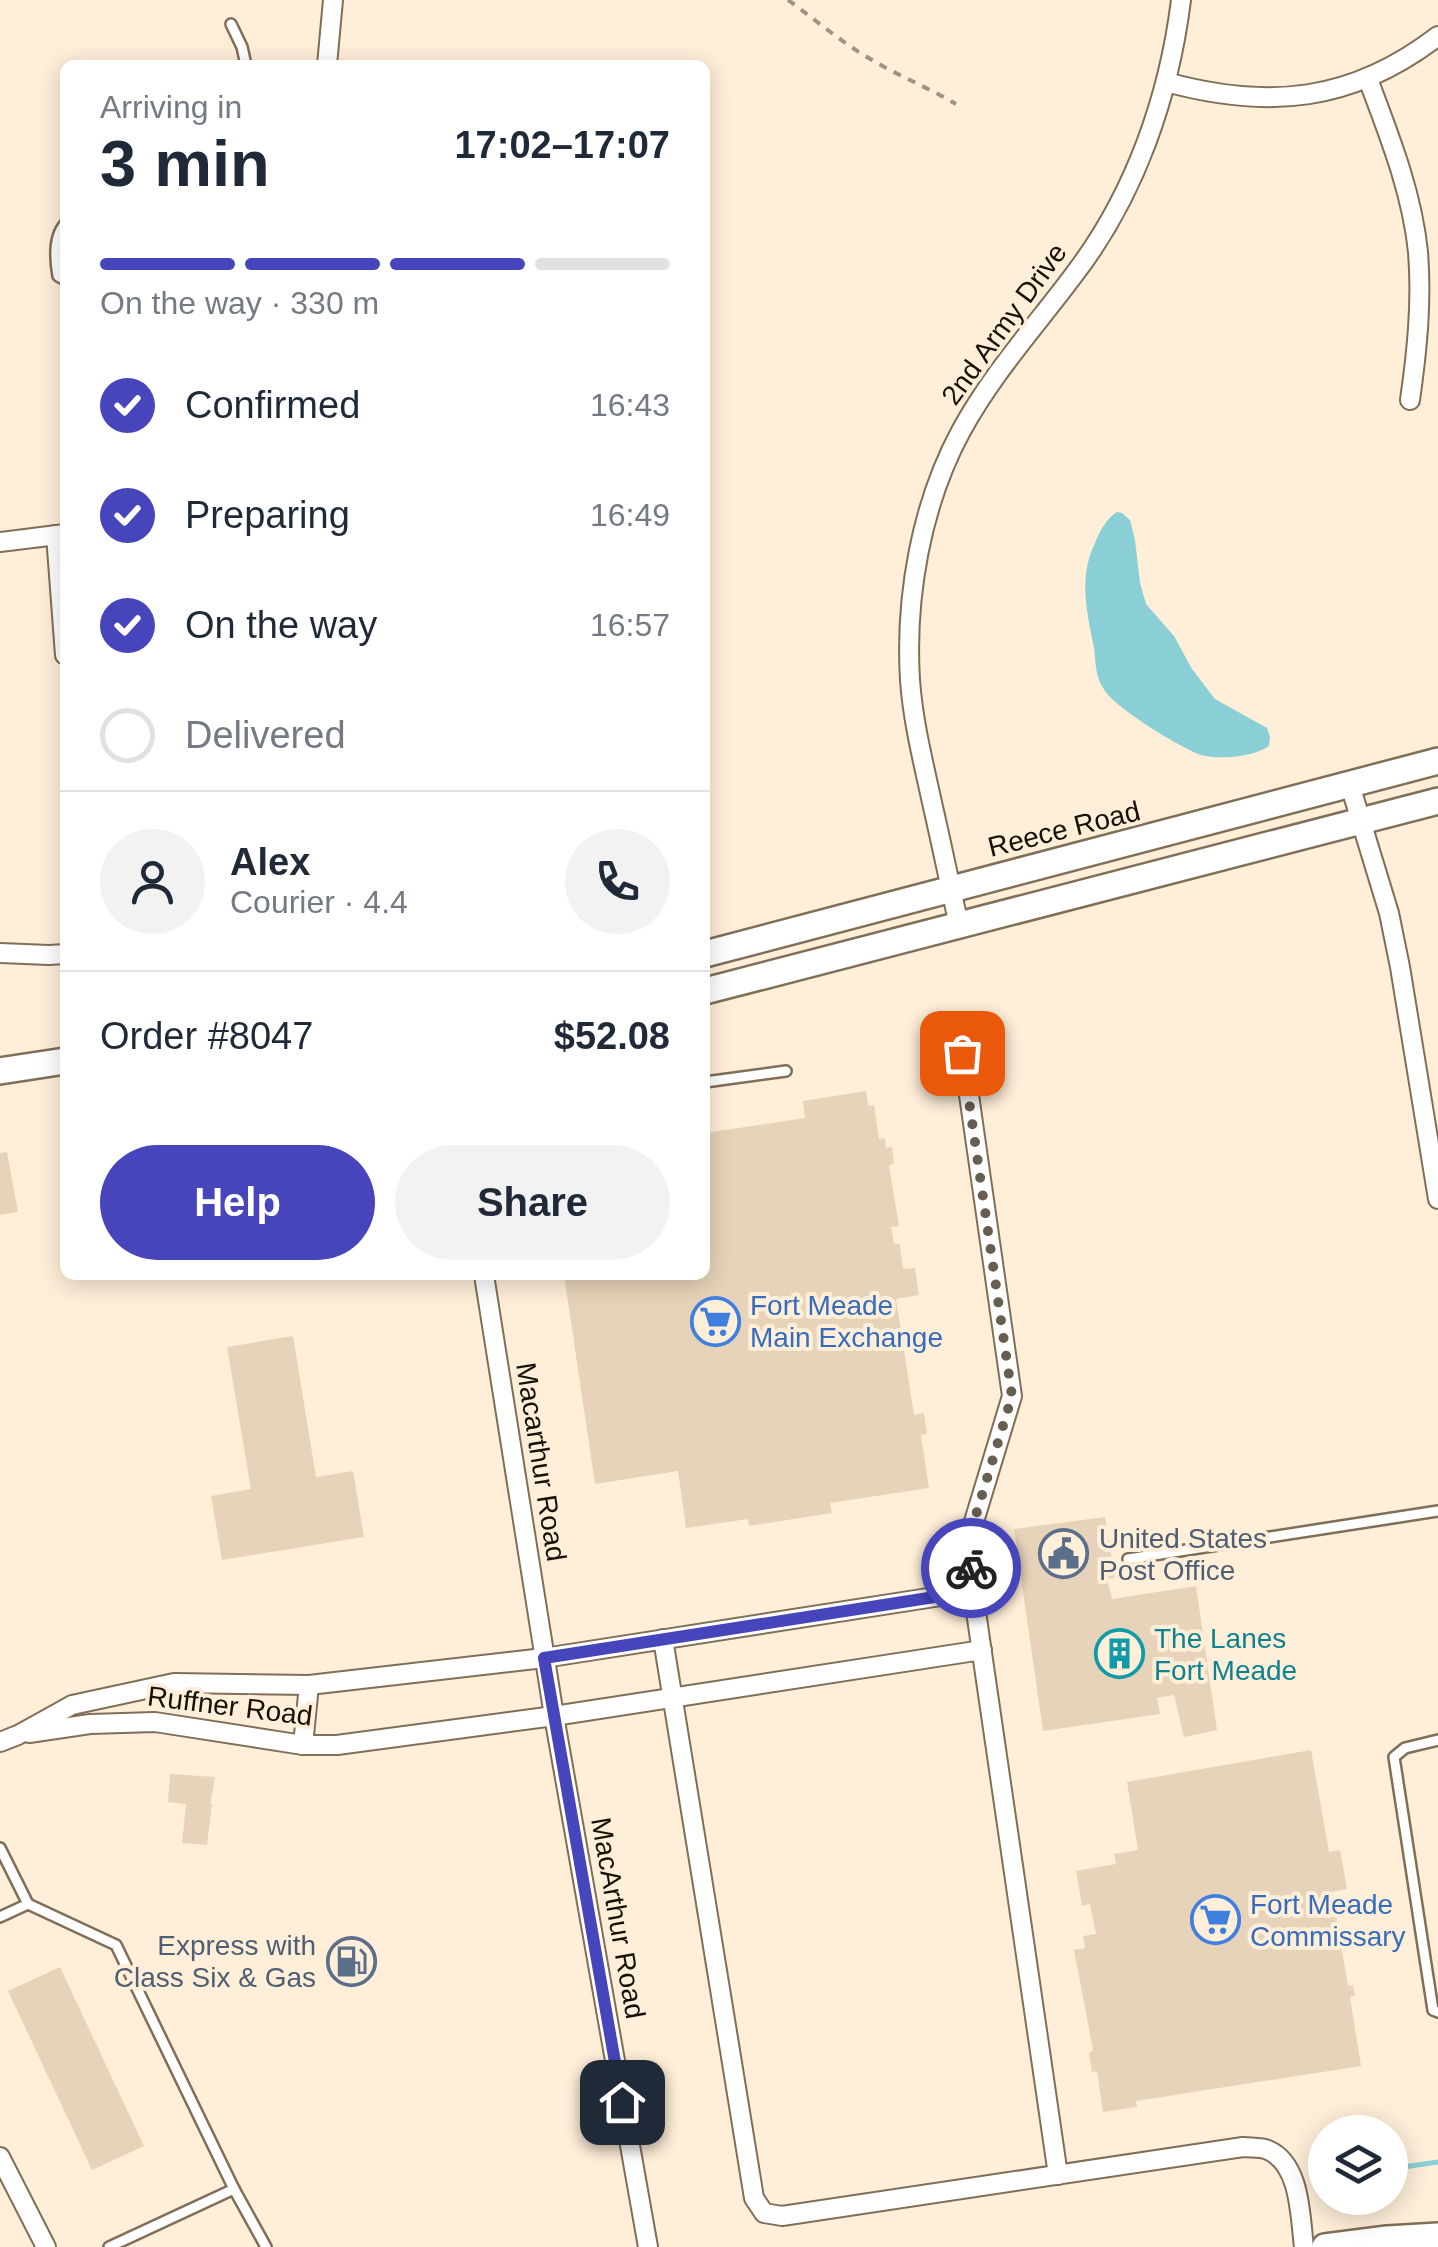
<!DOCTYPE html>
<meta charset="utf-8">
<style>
body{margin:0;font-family:Arial,sans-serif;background:#f2f2f3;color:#1f2937;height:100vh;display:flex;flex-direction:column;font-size:38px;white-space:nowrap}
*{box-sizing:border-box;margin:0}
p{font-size:32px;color:#747a83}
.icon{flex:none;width:55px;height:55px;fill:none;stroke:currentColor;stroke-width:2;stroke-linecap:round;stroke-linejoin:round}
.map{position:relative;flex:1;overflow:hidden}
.drawer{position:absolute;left:60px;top:60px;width:650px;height:1220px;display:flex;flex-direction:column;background:#fff;border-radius:15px;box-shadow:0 5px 25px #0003}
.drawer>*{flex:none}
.fabs{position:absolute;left:1308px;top:2115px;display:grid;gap:20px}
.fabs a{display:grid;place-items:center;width:100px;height:100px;border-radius:50%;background:#fff;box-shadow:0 5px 25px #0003;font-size:50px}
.pin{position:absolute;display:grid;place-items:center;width:85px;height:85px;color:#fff;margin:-42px;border-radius:20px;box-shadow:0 5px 15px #0006}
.courier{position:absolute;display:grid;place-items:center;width:100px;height:100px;margin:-50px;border:8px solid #4745bb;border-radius:50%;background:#fff;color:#222;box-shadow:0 2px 12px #0007}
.overview em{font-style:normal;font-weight:700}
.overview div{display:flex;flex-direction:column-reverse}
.overview{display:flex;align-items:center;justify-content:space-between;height:170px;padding:0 40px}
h1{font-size:65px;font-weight:700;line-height:75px}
.bar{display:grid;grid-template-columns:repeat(4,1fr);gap:15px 10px;align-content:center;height:120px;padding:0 40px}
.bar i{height:12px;border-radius:8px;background:#e0e1e3}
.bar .on{background:#4745bb}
.bar p{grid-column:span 4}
.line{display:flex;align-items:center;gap:25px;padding:0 40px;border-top:2px solid #e0e1e3}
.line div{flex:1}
.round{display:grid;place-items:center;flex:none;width:105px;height:105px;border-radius:52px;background:#f2f2f3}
ol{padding:0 40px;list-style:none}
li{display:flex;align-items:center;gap:30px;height:110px}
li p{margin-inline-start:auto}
li .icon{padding:10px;border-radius:50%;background:#4745bb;color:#fff;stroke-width:4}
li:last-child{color:#747a83}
li i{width:55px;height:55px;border:5px solid #e0e1e3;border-radius:50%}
.primary-button{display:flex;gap:20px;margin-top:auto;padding:20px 40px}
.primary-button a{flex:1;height:115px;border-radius:60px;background:#4745bb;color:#fff;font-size:40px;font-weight:700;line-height:115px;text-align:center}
.primary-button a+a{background:#f2f2f3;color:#1f2937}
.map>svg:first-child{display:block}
</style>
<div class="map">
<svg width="1438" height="2247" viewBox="0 0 1438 2247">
<rect width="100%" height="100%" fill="#ffefd9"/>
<!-- water -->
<path fill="#8bcfd6" d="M1117,512L1122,513L1130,520L1135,540L1140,583L1146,604L1174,636L1192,669L1215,699L1267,728L1270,737L1269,746C1253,757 1220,760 1201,755C1181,748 1117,709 1105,691C1095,677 1096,664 1094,648C1087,611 1078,578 1095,543C1100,531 1106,519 1117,512Z"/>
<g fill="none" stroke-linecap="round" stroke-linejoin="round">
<!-- stream -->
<polyline stroke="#8bcfd6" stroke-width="5" points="1390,2169 1438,2162"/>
</g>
<!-- building -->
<g fill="#e7d3b9">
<polygon points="866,1091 868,1106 874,1105 879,1139 885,1138 886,1148 892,1147 894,1163 889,1166 899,1226 891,1227 894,1243 900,1245 903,1269 915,1268 919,1295 896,1299 914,1415 924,1413 927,1434 921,1435 929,1488 830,1503 832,1513 749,1526 748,1519 686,1528 678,1471 595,1484 564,1275 705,1275 705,1133 805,1118 803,1101"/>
<polygon points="7,1152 18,1212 0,1215 0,1153"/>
<polygon points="293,1336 316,1477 353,1471 364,1537 222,1560 211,1496 251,1489 227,1347"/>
<polygon points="1105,1517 1115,1578 1107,1579 1112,1599 1196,1586 1217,1730 1184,1737 1174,1695 1157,1698 1160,1714 1043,1731 1014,1529"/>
<polygon points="1311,1750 1329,1852 1340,1850 1347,1889 1332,1892 1348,1986 1353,1985 1355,1996 1350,1997 1361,2066 1136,2101 1137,2107 1103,2112 1097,2071 1092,2072 1089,2053 1093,2050 1074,1950 1085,1948 1083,1936 1096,1934 1090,1904 1082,1906 1076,1871 1116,1864 1114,1854 1138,1850 1127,1782"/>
<polygon points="170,1774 215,1777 211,1801 209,1803 212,1803 207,1845 182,1843 186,1804 168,1802"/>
<polygon points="60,1967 144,2146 92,2170 8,1991"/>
</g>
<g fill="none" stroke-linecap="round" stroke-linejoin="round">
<defs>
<g id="lane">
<polyline points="231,24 242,47 246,65"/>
<path d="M65,224C54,236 55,259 58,276L65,280"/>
<polyline points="705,1082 786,1071"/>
<polyline points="1128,1559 1438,1511"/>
<polyline points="1438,1740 1405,1748 1394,1757 1433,2010 1438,2012"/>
<polyline points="0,1848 28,1904 0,1917"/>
<polyline points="28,1904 116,1945 234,2189 266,2247"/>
<polyline points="109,2247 234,2189"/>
</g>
<g id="street">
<polyline points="327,65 333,0"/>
<path d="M1368,79C1389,135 1412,192 1418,252C1422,302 1417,351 1410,400"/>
<path d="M1166,82C1269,110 1352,102 1438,36"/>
<polyline points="56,535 65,655"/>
<polyline points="0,542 65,534"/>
<polyline points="1350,785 1389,913 1400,967 1438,1199"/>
<path d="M959,925C950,886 942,846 933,807C924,765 913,723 910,680C905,597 921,505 961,431C994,371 1036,326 1076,272C1135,194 1169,97 1181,0"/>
<polyline points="0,953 49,955 65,954"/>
<polyline points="963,1053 1012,1396 969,1538 973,1591 1058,2175"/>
<polyline points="484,1275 554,1716 648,2247"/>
<path d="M663,1639L754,2198L764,2213L782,2216L1243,2147C1251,2148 1261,2147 1268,2150C1301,2164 1300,2217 1304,2247"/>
<polyline points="29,1733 90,1724 155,1722 303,1745 337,1745 554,1716 982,1650"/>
<polyline points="0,1742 18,1735 72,1705 174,1683 309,1685 544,1658 973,1591"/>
<polyline points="303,1745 309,1685"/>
<polyline points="0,2157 46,2247"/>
</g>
<g id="secondary">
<polyline points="705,954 1438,761"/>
<polyline points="705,991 1438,801"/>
<polyline points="0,1071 65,1061"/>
<polyline points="1325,2247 1387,2239 1438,2236"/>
</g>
</defs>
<!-- lane casing -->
<use href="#lane" stroke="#806e56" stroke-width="14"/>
<!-- street casing -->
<use href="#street" stroke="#806e56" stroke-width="22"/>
<!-- secondary casing -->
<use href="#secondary" stroke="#806e56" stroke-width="30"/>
<!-- path -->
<path stroke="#9e9382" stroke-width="4" stroke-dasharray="8 8" stroke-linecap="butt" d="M788,0C816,20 842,43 872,60C899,76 929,88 956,104"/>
<!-- lane -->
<use href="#lane" stroke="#fff" stroke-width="9"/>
<!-- street -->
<use href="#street" stroke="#fff" stroke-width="18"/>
<!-- secondary -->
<use href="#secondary" stroke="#fff" stroke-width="25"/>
</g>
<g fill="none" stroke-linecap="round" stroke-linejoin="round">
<!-- done -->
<polyline stroke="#685e50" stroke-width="10" stroke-dasharray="0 18" points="962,1053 1012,1396 969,1538 971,1568"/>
<!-- route -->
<polyline stroke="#4745bb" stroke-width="12" points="622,2102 544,1658 973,1591 971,1568"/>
</g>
<!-- icons -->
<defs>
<symbol id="supermarket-ring" viewBox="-11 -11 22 22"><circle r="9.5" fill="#ffefd9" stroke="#3f7fe0" stroke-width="1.5"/><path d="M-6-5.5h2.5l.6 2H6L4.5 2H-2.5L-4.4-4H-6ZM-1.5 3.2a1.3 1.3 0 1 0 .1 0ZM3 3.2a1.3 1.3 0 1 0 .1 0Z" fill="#3f7fe0"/></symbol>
<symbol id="civic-ring" viewBox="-11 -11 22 22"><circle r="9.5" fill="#ffefd9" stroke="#5c6f8a" stroke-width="1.5"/><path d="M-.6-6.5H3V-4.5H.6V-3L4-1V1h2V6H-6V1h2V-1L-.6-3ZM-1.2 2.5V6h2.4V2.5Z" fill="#5c6f8a"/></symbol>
<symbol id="building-ring" viewBox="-11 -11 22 22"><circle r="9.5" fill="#ffefd9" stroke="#0f9aa8" stroke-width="1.5"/><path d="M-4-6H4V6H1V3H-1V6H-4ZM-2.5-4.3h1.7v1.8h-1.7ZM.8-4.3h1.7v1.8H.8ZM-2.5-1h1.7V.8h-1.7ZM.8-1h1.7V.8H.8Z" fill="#0f9aa8"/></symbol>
<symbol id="fuel-ring" viewBox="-11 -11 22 22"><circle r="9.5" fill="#ffefd9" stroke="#5c6f8a" stroke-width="1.5"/><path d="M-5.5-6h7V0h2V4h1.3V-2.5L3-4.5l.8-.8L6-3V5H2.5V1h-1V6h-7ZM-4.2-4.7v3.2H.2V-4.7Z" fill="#5c6f8a"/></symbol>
</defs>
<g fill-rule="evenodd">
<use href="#supermarket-ring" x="688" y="1294" width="55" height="55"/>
<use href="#civic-ring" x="1036" y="1526" width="55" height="55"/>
<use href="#building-ring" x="1092" y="1626" width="55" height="55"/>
<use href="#supermarket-ring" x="1188" y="1892" width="55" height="55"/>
<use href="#fuel-ring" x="324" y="1934" width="55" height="55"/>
</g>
<g text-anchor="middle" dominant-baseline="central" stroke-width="8" stroke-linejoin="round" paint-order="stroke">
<!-- street labels -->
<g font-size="28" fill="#161007" stroke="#ffefd9">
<text transform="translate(1004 324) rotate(-54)">2nd Army Drive</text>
<text transform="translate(1064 829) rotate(-14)">Reece Road</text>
<text transform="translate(541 1462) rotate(81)">Macarthur Road</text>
<text transform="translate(230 1706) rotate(7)">Ruffner Road</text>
<text transform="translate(618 1918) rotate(80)">MacArthur Road</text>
</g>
<!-- shop labels -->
<g font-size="28" fill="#366cbe" stroke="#ffefd9" text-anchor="start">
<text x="750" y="1305">Fort Meade<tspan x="750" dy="32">Main Exchange</tspan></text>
<text x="1250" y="1904">Fort Meade<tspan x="1250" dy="32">Commissary</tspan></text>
</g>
<!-- service labels -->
<g font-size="28" fill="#4e5e75" stroke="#ffefd9" text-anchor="start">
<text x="1099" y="1538">United States<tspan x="1099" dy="32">Post Office</tspan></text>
<text x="316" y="1945" text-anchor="end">Express with<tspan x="316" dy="32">Class Six &amp; Gas</tspan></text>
</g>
<!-- culture labels -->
<g font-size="28" fill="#0d838f" stroke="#ffefd9" text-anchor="start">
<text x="1154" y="1638">The Lanes<tspan x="1154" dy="32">Fort Meade</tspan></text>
</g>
</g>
</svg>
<div class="fabs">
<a><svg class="icon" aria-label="layers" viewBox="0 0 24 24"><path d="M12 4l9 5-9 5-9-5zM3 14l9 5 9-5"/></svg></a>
</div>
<div class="pin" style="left:962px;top:1053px;background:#ea580c"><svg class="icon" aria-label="bag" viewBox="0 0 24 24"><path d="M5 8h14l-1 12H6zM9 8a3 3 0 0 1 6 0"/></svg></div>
<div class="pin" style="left:622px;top:2102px;background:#1f2937"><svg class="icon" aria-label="home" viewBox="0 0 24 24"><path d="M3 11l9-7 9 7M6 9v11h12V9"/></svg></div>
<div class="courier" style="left:971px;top:1568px"><svg class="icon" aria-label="bike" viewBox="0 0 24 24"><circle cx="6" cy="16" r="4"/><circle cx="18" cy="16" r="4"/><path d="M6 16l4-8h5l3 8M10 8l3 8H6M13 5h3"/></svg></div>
<section class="drawer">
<div class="overview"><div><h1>3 min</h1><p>Arriving in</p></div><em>17:02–17:07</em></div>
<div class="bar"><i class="on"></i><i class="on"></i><i class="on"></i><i></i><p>On the way · 330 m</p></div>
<ol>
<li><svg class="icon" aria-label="check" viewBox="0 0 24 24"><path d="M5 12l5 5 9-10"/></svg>Confirmed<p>16:43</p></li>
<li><svg class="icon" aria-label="check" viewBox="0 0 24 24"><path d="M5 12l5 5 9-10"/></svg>Preparing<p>16:49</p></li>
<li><svg class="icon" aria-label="check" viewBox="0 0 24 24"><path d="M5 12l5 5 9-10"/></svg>On the way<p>16:57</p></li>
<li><i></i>Delivered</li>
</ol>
<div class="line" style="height:180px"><a class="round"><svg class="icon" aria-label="person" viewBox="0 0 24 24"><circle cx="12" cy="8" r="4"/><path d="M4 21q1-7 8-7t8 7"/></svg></a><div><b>Alex</b><p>Courier · 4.4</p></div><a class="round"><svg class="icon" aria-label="phone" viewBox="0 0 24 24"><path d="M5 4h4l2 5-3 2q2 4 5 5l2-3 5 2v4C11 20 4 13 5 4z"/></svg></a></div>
<div class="line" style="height:130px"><div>Order #8047</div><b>$52.08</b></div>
<div class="primary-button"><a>Help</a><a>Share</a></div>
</section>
</div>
